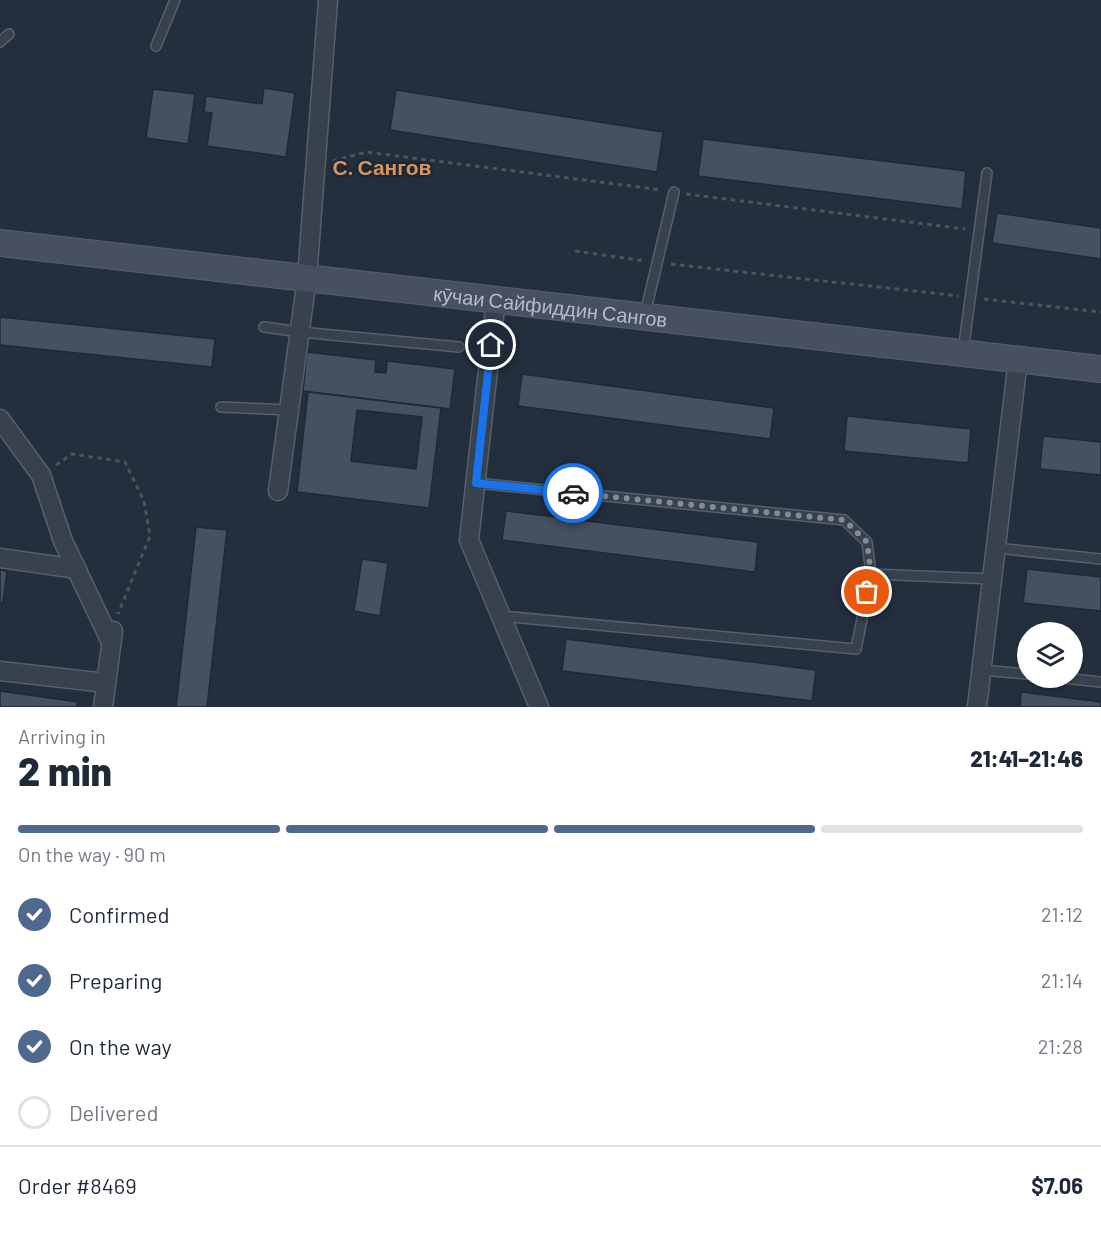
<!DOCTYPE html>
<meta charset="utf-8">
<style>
body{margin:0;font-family:Barlow,sans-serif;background:#f2f2f3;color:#1f2937;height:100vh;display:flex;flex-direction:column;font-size:22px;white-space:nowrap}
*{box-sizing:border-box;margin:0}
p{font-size:20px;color:#747a83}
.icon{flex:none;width:33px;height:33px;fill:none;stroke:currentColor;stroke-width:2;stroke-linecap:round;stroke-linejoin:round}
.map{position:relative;height:707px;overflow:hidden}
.panel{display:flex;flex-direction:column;background:#fff;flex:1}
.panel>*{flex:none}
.tools{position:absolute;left:1017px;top:622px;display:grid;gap:12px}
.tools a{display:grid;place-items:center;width:66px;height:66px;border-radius:50%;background:#fff;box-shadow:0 2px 4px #0004;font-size:30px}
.pin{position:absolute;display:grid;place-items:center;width:51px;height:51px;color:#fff;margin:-26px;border:3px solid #fff;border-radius:50%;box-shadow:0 2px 6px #0007}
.courier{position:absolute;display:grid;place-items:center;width:60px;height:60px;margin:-30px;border:4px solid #1a73e8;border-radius:50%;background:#fff;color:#222;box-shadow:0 2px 8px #0007}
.head em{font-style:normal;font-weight:800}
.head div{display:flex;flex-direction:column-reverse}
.head{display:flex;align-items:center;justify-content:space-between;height:102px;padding:0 18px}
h1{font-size:39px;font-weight:800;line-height:45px}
.bar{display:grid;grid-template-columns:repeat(4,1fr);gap:9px 6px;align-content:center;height:72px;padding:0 18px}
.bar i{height:8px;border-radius:4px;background:#e0e1e3}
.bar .current{background:#4f688e}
.bar p{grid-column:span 4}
.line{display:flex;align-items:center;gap:15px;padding:0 18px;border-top:2px solid #e0e1e3}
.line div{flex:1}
ol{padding:0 18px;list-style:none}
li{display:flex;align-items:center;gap:18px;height:66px}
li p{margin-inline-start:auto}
li .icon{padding:6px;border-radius:50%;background:#4f688e;color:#fff;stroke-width:4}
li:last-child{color:#747a83}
li i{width:33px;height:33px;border:3px solid #e0e1e3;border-radius:50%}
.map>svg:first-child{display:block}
</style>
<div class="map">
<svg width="1101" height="707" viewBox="0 0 1101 707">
<rect width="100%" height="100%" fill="#242f3e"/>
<!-- building -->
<g fill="#455162" stroke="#1f2835" stroke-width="1.5" fill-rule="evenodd">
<polygon points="264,88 295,93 286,157 207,146 212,113 204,112 206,96 262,104"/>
<polygon points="153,89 195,94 188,144 146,138"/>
<polygon points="396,90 663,132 657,172 390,130"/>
<polygon points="703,139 966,171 962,209 698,176"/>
<polygon points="997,213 1101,228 1101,259 992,243"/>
<polygon points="0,317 215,339 212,367 0,345"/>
<polygon points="307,352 376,360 375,372 386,373 387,361 455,369 450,409 303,391"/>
<polygon points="522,374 774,408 770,439 518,406"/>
<path d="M308,392L441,408L429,508L297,492ZM357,410L422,417L416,469L351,461Z"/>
<polygon points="847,416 971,429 968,463 844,451"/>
<polygon points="1043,436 1101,442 1101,475 1040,469"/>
<polygon points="506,511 758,542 755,572 502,540"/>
<polygon points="196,527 227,530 207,707 176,707"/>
<polygon points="362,559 388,563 380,616 354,611"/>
<polygon points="1027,569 1101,577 1101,611 1023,603"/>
<polygon points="0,570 7,571 3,603 0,603"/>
<polygon points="566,639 816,670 812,701 562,671"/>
<polygon points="0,691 78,702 77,707 0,707"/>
<polygon points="1021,692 1101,702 1101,707 1020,707"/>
</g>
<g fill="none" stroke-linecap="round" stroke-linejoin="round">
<defs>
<g id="lane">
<polyline points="0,42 9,34"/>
<polyline points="156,46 175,0"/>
<polyline points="645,314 674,192"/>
<polyline points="264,327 300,332 459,347"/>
<polyline points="963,352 987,173"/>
<polyline points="221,407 289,410"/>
<polyline points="476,483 844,520 867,542 871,574 993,579"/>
<polyline points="996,548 1101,559"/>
<polyline points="501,616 856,649 871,574"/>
<polyline points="981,670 1028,674"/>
<polyline points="1063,678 1101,682"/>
</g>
<g id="street">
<polyline points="496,299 469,540 539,707"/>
<polyline points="0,419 41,475 63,541 111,642"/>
<polyline points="278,491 307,278 328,0"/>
<polyline points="0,558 77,569"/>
<polyline points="0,671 106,683"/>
<polyline points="103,707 113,631"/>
<polyline points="977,707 1018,359"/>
</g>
<g id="secondary">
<path id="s1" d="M0,243L1101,369"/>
</g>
</defs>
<!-- lane casing -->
<use href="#lane" stroke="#565f6c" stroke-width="12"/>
<!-- street casing -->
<use href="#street" stroke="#565f6c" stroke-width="21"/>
<!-- secondary casing -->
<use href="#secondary" stroke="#565f6c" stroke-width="28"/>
<!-- path -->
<g stroke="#44595c" stroke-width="3" stroke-dasharray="4.5 4.5" stroke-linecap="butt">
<polyline points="333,161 366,152 662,190"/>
<polyline points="686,194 965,229"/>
<polyline points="575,251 646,261"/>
<polyline points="671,264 959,296"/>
<polyline points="984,299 1101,312"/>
<polyline points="56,465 72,454 125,462 144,501 150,536 118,614"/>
</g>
<!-- lane -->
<use href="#lane" stroke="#38414e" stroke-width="9"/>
<!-- street -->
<use href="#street" stroke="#38414e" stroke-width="18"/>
<!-- secondary -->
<use href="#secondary" stroke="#465061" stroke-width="26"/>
</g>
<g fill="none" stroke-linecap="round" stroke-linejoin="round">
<!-- done -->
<polyline stroke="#828b98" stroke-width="6" stroke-dasharray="0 10.8" points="573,493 844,520 867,542 871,574 867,592"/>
<!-- route -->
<polyline stroke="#1a73e8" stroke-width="8" points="491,345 476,483 573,493"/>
</g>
<g text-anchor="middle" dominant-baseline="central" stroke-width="5" stroke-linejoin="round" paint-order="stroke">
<!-- street labels -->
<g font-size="20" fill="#b4bcc9" stroke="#1d2633">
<text stroke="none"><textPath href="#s1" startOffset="554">кӯчаи Сайфиддин Сангов</textPath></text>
</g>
<!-- neighbourhood labels -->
<g font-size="21" font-weight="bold" fill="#d59563" stroke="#1d2633">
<text x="382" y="166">С. Сангов</text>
</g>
</g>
</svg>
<div class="tools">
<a><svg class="icon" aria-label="layers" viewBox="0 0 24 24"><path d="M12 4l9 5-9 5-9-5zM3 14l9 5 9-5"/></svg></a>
</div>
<div class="pin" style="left:867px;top:592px;background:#ea580c"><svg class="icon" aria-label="bag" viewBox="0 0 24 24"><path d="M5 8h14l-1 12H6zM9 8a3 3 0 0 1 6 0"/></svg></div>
<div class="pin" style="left:491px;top:345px;background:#1f2937"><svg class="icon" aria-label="home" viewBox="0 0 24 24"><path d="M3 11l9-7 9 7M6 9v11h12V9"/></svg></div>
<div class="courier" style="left:573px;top:493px"><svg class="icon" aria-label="car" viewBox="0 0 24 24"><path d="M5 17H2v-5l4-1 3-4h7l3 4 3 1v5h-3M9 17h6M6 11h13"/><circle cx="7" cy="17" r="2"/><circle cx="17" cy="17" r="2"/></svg></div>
</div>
<section class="panel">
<div class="head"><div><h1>2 min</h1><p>Arriving in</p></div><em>21:41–21:46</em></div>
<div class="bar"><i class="current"></i><i class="current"></i><i class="current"></i><i></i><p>On the way · 90 m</p></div>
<ol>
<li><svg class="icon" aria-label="check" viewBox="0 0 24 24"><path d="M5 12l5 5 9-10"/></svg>Confirmed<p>21:12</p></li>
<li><svg class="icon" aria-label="check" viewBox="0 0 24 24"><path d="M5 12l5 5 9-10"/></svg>Preparing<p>21:14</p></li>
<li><svg class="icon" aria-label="check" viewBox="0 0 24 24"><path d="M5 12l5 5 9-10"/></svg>On the way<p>21:28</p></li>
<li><i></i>Delivered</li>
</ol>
<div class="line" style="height:78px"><div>Order #8469</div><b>$7.06</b></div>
</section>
